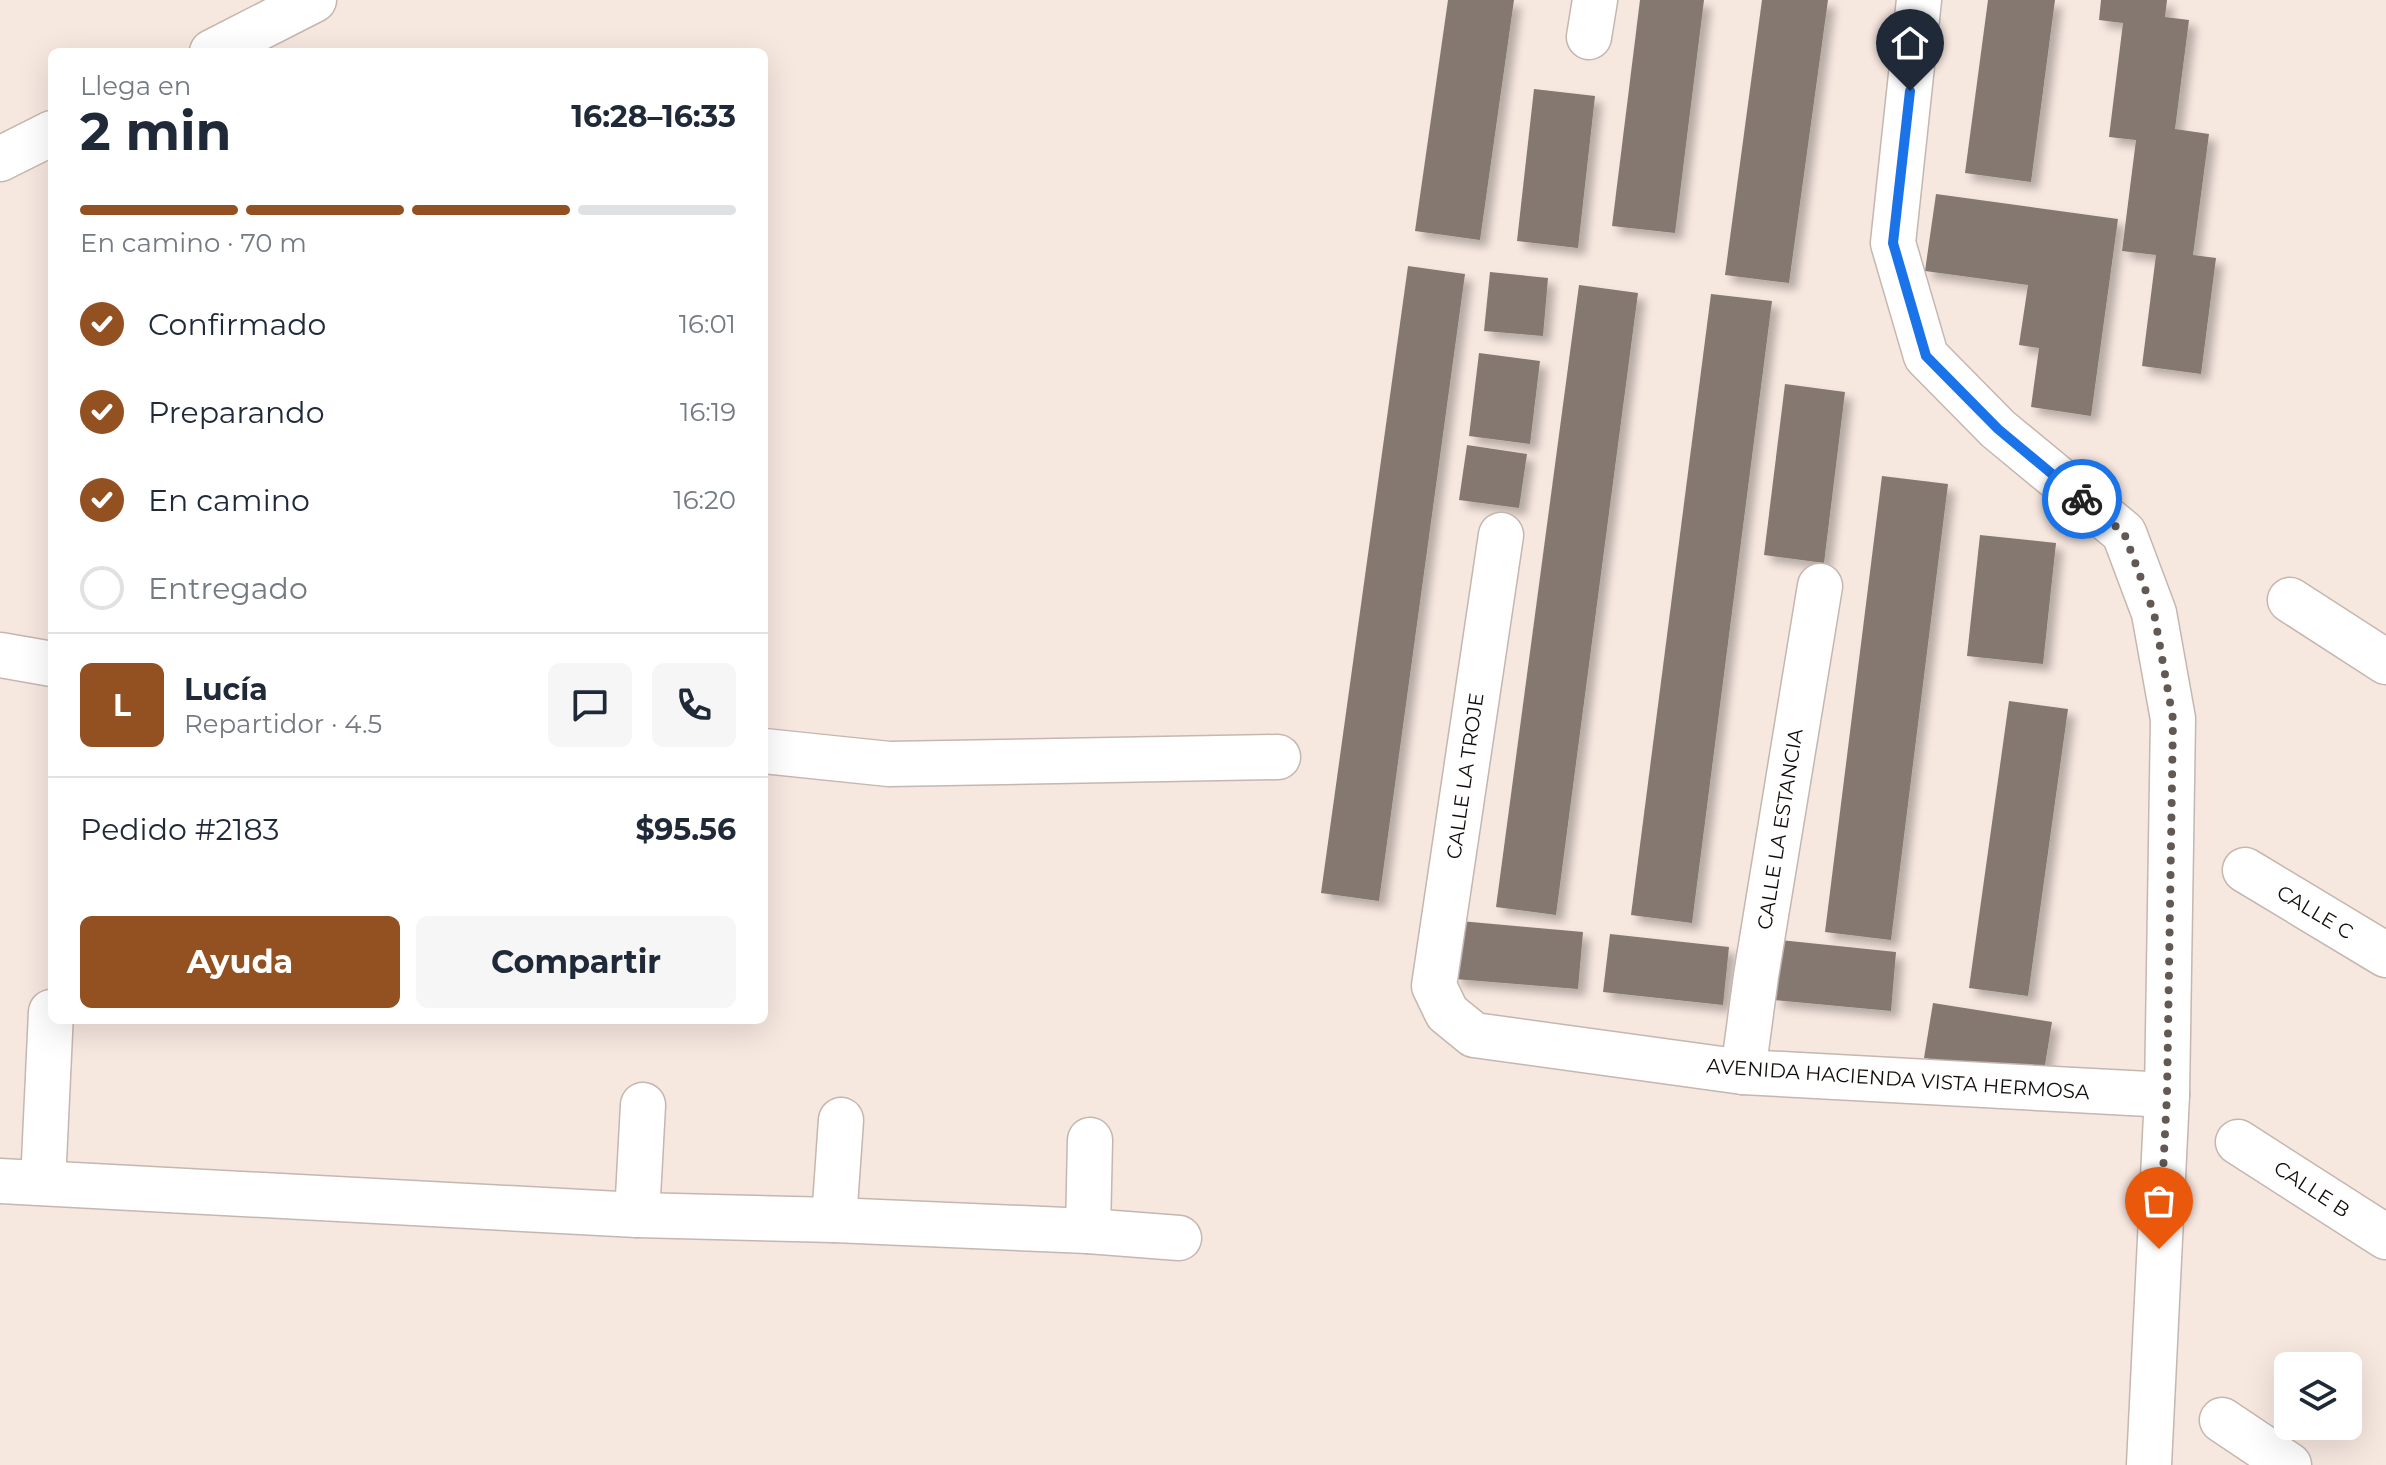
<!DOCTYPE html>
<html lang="es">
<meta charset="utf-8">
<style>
body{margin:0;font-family:Montserrat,sans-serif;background:#f6f6f7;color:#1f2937;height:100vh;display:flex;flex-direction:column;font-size:30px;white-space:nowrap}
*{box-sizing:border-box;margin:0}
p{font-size:26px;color:#747a83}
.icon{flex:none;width:44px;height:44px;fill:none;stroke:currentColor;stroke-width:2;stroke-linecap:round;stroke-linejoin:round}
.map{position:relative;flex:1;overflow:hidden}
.sheet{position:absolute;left:48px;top:48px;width:720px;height:976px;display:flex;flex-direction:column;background:#fff;border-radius:12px;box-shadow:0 8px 32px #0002}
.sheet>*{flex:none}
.buttons{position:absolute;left:2274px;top:1352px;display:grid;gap:16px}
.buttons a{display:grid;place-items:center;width:88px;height:88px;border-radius:12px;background:#fff;box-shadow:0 8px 32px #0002;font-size:40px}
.pin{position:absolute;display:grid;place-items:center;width:68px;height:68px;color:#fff;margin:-82px -34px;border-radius:50% 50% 50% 0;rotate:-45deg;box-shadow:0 0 8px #0007}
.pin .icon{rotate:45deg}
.courier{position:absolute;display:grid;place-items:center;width:80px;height:80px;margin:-40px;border:6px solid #1a73e8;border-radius:50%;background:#fff;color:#222;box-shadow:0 2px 10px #0007}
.overview em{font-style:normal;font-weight:700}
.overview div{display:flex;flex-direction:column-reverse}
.overview{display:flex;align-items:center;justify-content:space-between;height:136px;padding:0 32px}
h1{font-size:52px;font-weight:700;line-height:60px}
.bar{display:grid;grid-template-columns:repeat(4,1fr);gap:12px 8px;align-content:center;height:96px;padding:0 32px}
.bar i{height:10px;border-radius:6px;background:#e0e1e3}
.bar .selected{background:#935020}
.bar p{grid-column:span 4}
.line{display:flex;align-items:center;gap:20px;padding:0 32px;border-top:2px solid #e0e1e3}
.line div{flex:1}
.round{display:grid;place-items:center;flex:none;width:84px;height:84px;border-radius:12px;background:#f6f6f7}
ol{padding:0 32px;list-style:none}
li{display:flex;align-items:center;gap:24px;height:88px}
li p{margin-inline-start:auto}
li .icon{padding:8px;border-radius:50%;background:#935020;color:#fff;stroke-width:4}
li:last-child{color:#747a83}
li i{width:44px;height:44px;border:4px solid #e0e1e3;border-radius:50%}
.cta{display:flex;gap:16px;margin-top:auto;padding:16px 32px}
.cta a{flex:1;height:92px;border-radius:12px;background:#935020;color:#fff;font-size:32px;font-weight:700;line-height:92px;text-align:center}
.cta a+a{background:#f6f6f7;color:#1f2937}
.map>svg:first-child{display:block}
</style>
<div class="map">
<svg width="2386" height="1465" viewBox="0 0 2386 1465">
<defs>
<filter id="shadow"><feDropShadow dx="7" dy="7" stdDeviation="4" flood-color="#0004"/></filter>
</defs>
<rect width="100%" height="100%" fill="#f6e7df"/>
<!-- building -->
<g fill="#857871" filter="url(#shadow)">
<polygon points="1448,0 1514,0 1480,240 1415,231"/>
<polygon points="1640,0 1704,0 1675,233 1612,226"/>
<polygon points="1762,0 1828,0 1789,283 1725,275"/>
<polygon points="1988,0 2055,0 2031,182 1965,173"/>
<polygon points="2101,0 2167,0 2165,17 2189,20 2175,129 2209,134 2193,255 2216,258 2201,374 2142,366 2156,255 2122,251 2136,140 2109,137 2123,23 2099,20"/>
<polygon points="1534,89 1595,96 1578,248 1517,241"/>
<polygon points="1936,194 2118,219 2091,416 2031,407 2039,348 2019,345 2028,285 1925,271"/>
<polygon points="1408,266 1465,274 1379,901 1321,893"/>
<polygon points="1490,272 1548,278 1543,336 1484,331"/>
<polygon points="1579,285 1638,293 1556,915 1496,907"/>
<polygon points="1711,294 1772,301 1692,923 1631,915"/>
<polygon points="1479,353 1540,361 1530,444 1469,436"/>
<polygon points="1785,384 1845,392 1824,563 1764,555"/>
<polygon points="1467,445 1527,454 1519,508 1459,500"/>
<polygon points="1882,476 1948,484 1891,940 1825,932"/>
<polygon points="1980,535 2056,543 2043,664 1967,656"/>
<polygon points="2009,701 2068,709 2028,996 1969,988"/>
<polygon points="1460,921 1583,932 1578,989 1455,979"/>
<polygon points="1610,934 1729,947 1723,1005 1603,992"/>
<polygon points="1780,940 1896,952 1891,1011 1774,1000"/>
<polygon points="1933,1003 2052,1022 2043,1077 1924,1058"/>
</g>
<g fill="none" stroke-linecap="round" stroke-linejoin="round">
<defs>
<g id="street">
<polyline points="1919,0 1893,243 1926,356 1998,429 2124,533 2154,613 2173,719 2167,1095 2149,1465"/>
<polyline points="1589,37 1595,0"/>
<polyline points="212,52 314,0"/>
<polyline points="0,159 52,133"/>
<polyline points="1501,535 1434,986 1447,1013 1474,1035 1743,1072 2167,1095"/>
<polyline points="2290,600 2386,662"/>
<polyline points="0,655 52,664"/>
<polyline points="764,751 889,764 1278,757"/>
<polyline points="2245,870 2386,955"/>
<polyline points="1743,1072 1756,976 1820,586"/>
<polyline points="2238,1142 2386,1237"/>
<polyline points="0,1181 637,1215 834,1220 1088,1231 1179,1238"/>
<polyline points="43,1183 51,1012"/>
<polyline points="637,1215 643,1105"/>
<polyline points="834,1220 841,1120"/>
<polyline points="1088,1231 1090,1140"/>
<polyline points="2222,1420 2289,1465"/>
</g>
</defs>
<!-- street casing -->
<use href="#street" stroke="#c5b7af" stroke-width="47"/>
<!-- street -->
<use href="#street" stroke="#fff" stroke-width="44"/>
</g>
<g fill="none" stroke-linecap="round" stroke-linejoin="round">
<!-- done -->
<polyline stroke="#625955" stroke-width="8" stroke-dasharray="0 14.4" points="2082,499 2124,533 2154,613 2173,719 2167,1095 2159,1249"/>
<!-- route -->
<polyline stroke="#1a73e8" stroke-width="10" points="1910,91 1893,243 1926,356 1998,429 2082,499"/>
</g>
<g text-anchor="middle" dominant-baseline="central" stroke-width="8" stroke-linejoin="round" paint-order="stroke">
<!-- street labels -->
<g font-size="20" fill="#120d0a" stroke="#fff">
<text transform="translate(1465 776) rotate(-82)">CALLE LA TROJE</text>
<text transform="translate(1780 829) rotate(-81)">CALLE LA ESTANCIA</text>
<text transform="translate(2315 912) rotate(31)">CALLE C</text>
<text transform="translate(1898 1079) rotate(4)">AVENIDA HACIENDA VISTA HERMOSA</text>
<text transform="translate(2312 1189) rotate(33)">CALLE B</text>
</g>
</g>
</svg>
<div class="buttons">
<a><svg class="icon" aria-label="layers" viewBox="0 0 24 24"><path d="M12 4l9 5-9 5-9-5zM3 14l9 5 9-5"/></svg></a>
</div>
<div class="pin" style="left:2159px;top:1249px;background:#ea580c"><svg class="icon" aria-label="bag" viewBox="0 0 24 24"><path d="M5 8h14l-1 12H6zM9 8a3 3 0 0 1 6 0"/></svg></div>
<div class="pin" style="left:1910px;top:91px;background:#1f2937"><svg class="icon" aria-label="home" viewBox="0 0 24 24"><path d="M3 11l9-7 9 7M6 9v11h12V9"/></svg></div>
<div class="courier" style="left:2082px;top:499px"><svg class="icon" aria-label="bike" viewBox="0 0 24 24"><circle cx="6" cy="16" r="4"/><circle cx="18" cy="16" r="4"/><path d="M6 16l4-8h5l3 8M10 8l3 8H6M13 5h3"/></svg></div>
<section class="sheet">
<div class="overview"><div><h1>2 min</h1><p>Llega en</p></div><em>16:28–16:33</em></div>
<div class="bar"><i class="selected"></i><i class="selected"></i><i class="selected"></i><i></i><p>En camino · 70 m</p></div>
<ol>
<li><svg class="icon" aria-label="check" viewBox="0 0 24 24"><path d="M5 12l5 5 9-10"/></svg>Confirmado<p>16:01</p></li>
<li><svg class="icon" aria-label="check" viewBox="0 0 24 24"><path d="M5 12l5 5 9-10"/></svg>Preparando<p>16:19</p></li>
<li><svg class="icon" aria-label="check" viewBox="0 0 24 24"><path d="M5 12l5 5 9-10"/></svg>En camino<p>16:20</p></li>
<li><i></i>Entregado</li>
</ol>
<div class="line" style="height:144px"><b class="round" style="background:#935020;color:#fff">L</b><div><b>Lucía</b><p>Repartidor · 4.5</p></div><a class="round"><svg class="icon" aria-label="chat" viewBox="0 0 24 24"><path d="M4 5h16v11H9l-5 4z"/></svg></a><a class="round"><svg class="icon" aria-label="phone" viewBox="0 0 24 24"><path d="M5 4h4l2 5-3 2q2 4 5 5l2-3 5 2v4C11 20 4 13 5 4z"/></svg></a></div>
<div class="line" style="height:104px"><div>Pedido #2183</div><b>$95.56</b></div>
<div class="cta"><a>Ayuda</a><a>Compartir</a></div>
</section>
</div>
